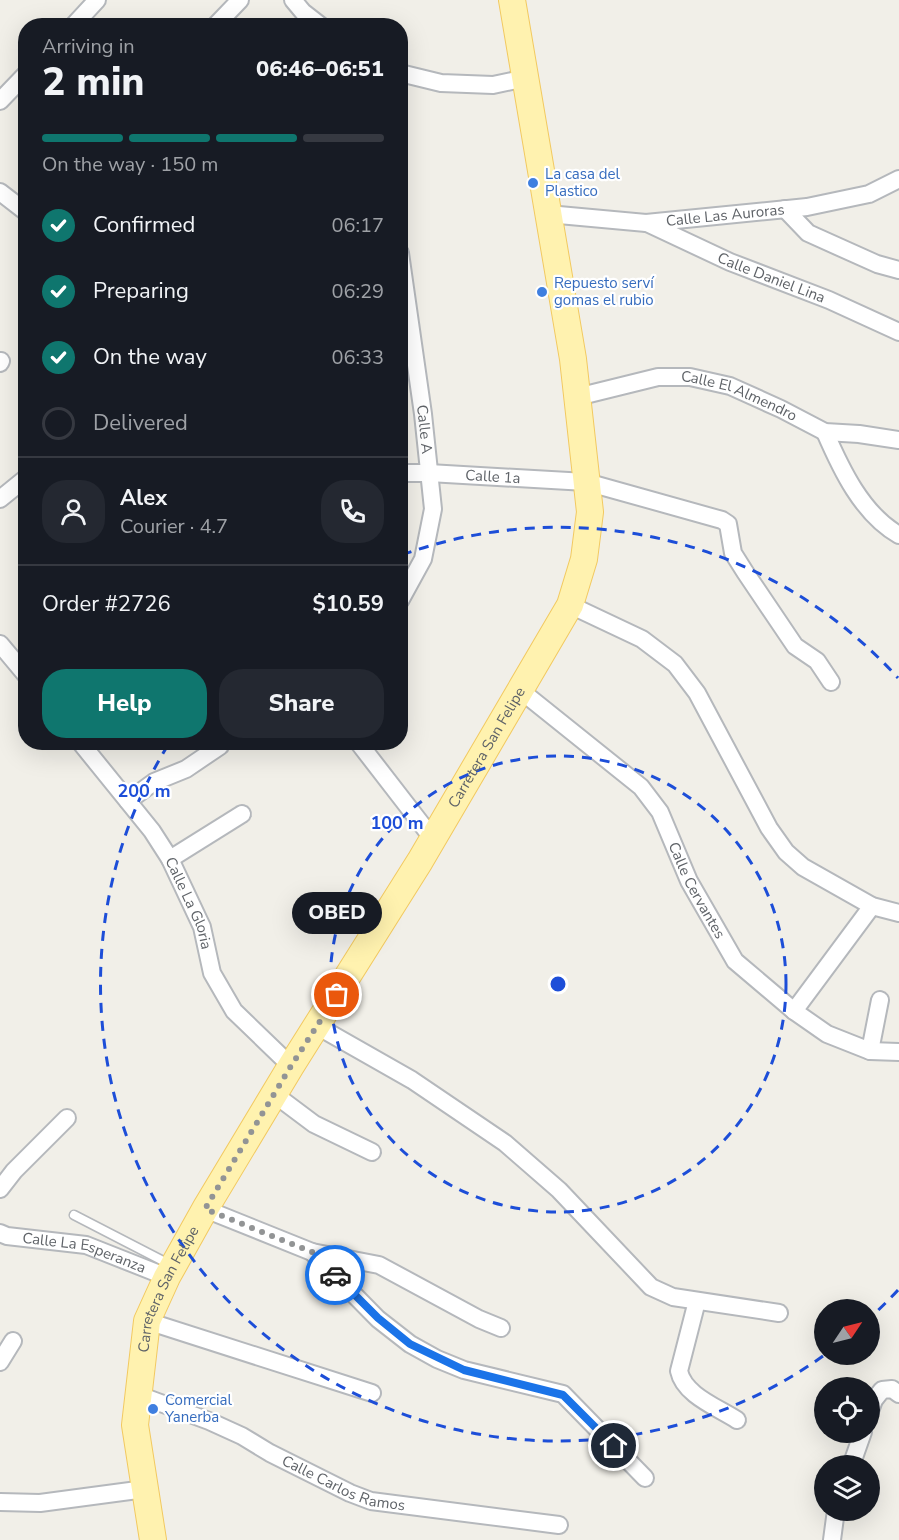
<!DOCTYPE html>
<meta charset="utf-8">
<style>
body{margin:0;font-family:"Nunito Sans",sans-serif;background:#242831;color:#f1f3f6;height:100vh;display:flex;flex-direction:column;font-size:22px;white-space:nowrap}
*{box-sizing:border-box;margin:0}
p{font-size:20px;color:#9ea1a6}
.icon{flex:none;width:33px;height:33px;fill:none;stroke:currentColor;stroke-width:2;stroke-linecap:round;stroke-linejoin:round}
.map{position:relative;flex:1;overflow:hidden}
.side{position:absolute;left:18px;top:18px;width:390px;height:732px;display:flex;flex-direction:column;background:#171b24;border-radius:24px;box-shadow:0 6px 24px #0002}
.side>*{flex:none}
.needle{width:39px;rotate:55deg}
.controls{position:absolute;left:814px;top:1299px;display:grid;gap:12px}
.controls a{display:grid;place-items:center;width:66px;height:66px;border-radius:50%;background:#171b24;box-shadow:0 6px 24px #0002;font-size:30px}
.pin{position:absolute;display:grid;place-items:center;width:51px;height:51px;color:#fff;margin:-26px;border:3px solid #fff;border-radius:50%;box-shadow:0 2px 6px #0007}
.courier{position:absolute;display:grid;place-items:center;width:60px;height:60px;margin:-30px;border:4px solid #1a73e8;border-radius:50%;background:#fff;color:#222;box-shadow:0 2px 8px #0007}
.bubble{position:absolute;height:42px;border-radius:21px;background:#171b24;box-shadow:0 6px 24px #0002;font-size:20px;font-weight:800;line-height:42px;text-align:center}
.summary em{font-style:normal;font-weight:800}
.summary div{display:flex;flex-direction:column-reverse}
.summary{display:flex;align-items:center;justify-content:space-between;height:102px;padding:0 24px}
h1{font-size:39px;font-weight:800;line-height:45px}
.bar{display:grid;grid-template-columns:repeat(4,1fr);gap:9px 6px;align-content:center;height:72px;padding:0 24px}
.bar i{height:8px;border-radius:4px;background:#363941}
.bar .active{background:#0f766e}
.bar p{grid-column:span 4}
.line{display:flex;align-items:center;gap:15px;padding:0 24px;border-top:2px solid #363941}
.line div{flex:1}
.round{display:grid;place-items:center;flex:none;width:63px;height:63px;border-radius:24px;background:#242831}
ol{padding:0 24px;list-style:none}
li{display:flex;align-items:center;gap:18px;height:66px}
li p{margin-inline-start:auto}
li .icon{padding:6px;border-radius:50%;background:#0f766e;color:#fff;stroke-width:4}
li:last-child{color:#9ea1a6}
li i{width:33px;height:33px;border:3px solid #363941;border-radius:50%}
.button{display:flex;gap:12px;margin-top:auto;padding:12px 24px}
.button a{flex:1;height:69px;border-radius:24px;background:#0f766e;color:#fff;font-size:24px;font-weight:800;line-height:69px;text-align:center}
.button a+a{background:#242831;color:#f1f3f6}
.map>svg:first-child{display:block}
</style>
<div class="map">
<svg width="899" height="1540" viewBox="0 0 899 1540">
<rect width="100%" height="100%" fill="#f1efe8"/>
<g fill="none" stroke-linecap="round" stroke-linejoin="round">
<defs>
<polyline id="service" points="74,1215 169,1264"/>
<g id="minor">
<polyline points="293,0 303,12 321,26"/>
<polyline points="73,26 97,0"/>
<polyline points="215,26 240,0"/>
<polyline points="400,73 441,83 493,85 526,78"/>
<polyline points="0,101 26,74"/>
<polyline points="0,192 26,212"/>
<polyline points="785,209 808,233 877,264 899,270"/>
<path id="s1" d="M548,214L646,223L807,207L869,194L899,179"/>
<path id="s2" d="M647,223L730,262L829,300L899,332"/>
<path id="s3" d="M400,253L423,414L433,509L423,559L400,601"/>
<polyline points="0,363 1,361"/>
<path id="s4" d="M577,397L658,377H690L730,386L781,409L825,432L859,434L899,440"/>
<path d="M825,432C841,469 862,514 899,535"/>
<path id="s5" d="M400,473H429L586,482L722,520L728,524L733,553L745,572L795,646L817,661L831,682"/>
<polyline points="0,499 26,478"/>
<polyline points="570,605 642,639 675,664 697,693 769,828 786,852 803,867 872,906 899,913"/>
<polyline points="0,644 26,675"/>
<path id="s6" d="M520,690L641,787L660,812L689,881L735,961L794,1011L827,1034L870,1051L899,1052"/>
<path id="s7" d="M80,742L152,831L170,859L202,927L212,973L234,1011L291,1066"/>
<polyline points="358,742 433,839"/>
<polyline points="128,801 154,782 186,769 220,746"/>
<polyline points="170,859 242,814"/>
<polyline points="794,1011 872,906"/>
<polyline points="317,1026 412,1080 505,1143 559,1190 651,1287 673,1297 779,1313"/>
<polyline points="870,1051 880,1000"/>
<polyline points="274,1094 314,1124 372,1152"/>
<polyline points="0,1189 14,1171 67,1118"/>
<polyline points="205,1209 312,1252 378,1319 410,1344 437,1359 464,1370 563,1394 645,1478"/>
<path id="s8" d="M0,1233L7,1236L86,1245L167,1277"/>
<polyline points="312,1252 379,1265 479,1319 501,1328"/>
<path d="M697,1301L679,1371C684,1395 717,1407 737,1420"/>
<polyline points="147,1321 372,1393"/>
<polyline points="0,1362 13,1341"/>
<path id="s9" d="M139,1395L209,1421L242,1436L270,1453L350,1493L371,1501L559,1525"/>
<polyline points="870,1411 874,1400 882,1390 892,1389 899,1394"/>
<polyline points="851,1466 863,1432"/>
<polyline points="0,1502 40,1503 145,1489"/>
<polyline points="832,1540 836,1510"/>
</g>
<g id="primary">
<path id="s10" d="M153,1540L135,1425L147,1321L167,1277L205,1209L291,1066L420,861L570,605L584,559L590,512L573,359L512,0"/>
</g>
</defs>
<!-- service casing -->
<use href="#service" stroke="#b5b8bc" stroke-width="11"/>
<!-- minor casing -->
<use href="#minor" stroke="#b5b8bc" stroke-width="20"/>
<!-- primary casing -->
<use href="#primary" stroke="#f2c960" stroke-width="28"/>
<!-- service -->
<use href="#service" stroke="#fff" stroke-width="8"/>
<!-- minor -->
<use href="#minor" stroke="#fff" stroke-width="16"/>
<!-- primary -->
<use href="#primary" stroke="#fff2af" stroke-width="26"/>
</g>
<g fill="none" stroke-linecap="round" stroke-linejoin="round">
<!-- done -->
<polyline stroke="#929495" stroke-width="6" stroke-dasharray="0 10.8" points="335,1275 312,1252 205,1209 291,1066 337,995"/>
<!-- route -->
<polyline stroke="#1a73e8" stroke-width="8" points="335,1275 378,1318 410,1344 464,1370 563,1395 614,1446"/>
</g>
<!-- distance rings -->
<g fill="none" stroke="#1d4ed8" stroke-width="3" stroke-dasharray="10 8">
<circle cx="558" cy="984" r="228"/>
<path d="M898 1290A457 457 0 0 1 873 1315M823 1356A457 457 0 0 1 168 745M402 555A457 457 0 0 1 898 678"/>
</g>
<!-- markers -->
<g fill="#3f7fe0" stroke="#fff" stroke-width="2">
<circle cx="533" cy="183" r="6"/>
<circle cx="542" cy="292" r="6"/>
<circle cx="153" cy="1409" r="6"/>
</g>
<g text-anchor="middle" dominant-baseline="central" stroke-width="4.5" stroke-linejoin="round" paint-order="stroke">
<!-- shop labels -->
<g font-size="15" fill="#366cbe" stroke="#fff" text-anchor="start">
<text x="545" y="174">La casa del<tspan x="545" dy="17">Plastico</tspan></text>
<text x="554" y="283">Repuesto serví<tspan x="554" dy="17">gomas el rubio</tspan></text>
<text x="165" y="1400">Comercial<tspan x="165" dy="17">Yanerba</tspan></text>
</g>
<!-- street labels -->
<g font-size="15" fill="#5f6368" stroke="#fff">
<text stroke="none"><textPath href="#s1" startOffset="178">Calle Las Auroras</textPath></text>
<text stroke="none"><textPath href="#s2" startOffset="136">Calle Daniel Lina</textPath></text>
<text stroke="none"><textPath href="#s4" startOffset="168">Calle El Almendro</textPath></text>
<text stroke="none"><textPath href="#s3" startOffset="178">Calle A</textPath></text>
<text stroke="none"><textPath href="#s5" startOffset="93">Calle 1a</textPath></text>
<text stroke="none"><textPath href="#s10" startOffset="888">Carretera San Felipe</textPath></text>
<text stroke="none"><textPath href="#s6" startOffset="273">Calle Cervantes</textPath></text>
<text stroke="none"><textPath href="#s7" startOffset="196">Calle La Gloria</textPath></text>
<text stroke="none"><textPath href="#s8" startOffset="87">Calle La Esperanza</textPath></text>
<text stroke="none"><textPath href="#s10" startOffset="258">Carretera San Felipe</textPath></text>
<text stroke="none"><textPath href="#s9" startOffset="224">Calle Carlos Ramos</textPath></text>
</g>
</g>
<circle cx="558" cy="984" r="9" fill="#1d4ed8" stroke="#fff" stroke-width="3"/>
<g font-size="18" text-anchor="middle" font-weight="bold" fill="#1d4ed8" stroke="#fff" stroke-width="4.5" stroke-linejoin="round" paint-order="stroke">
<text x="144" y="797">200 m</text>
<text x="397" y="829">100 m</text>
</g>
</svg>
<div class="controls">
<a><svg class="needle" viewBox="-14 -14 28 28"><path d="M0-13l5 13h-10z" fill="#e53935"/><path d="M0 13l5-13h-10z" fill="#9ea1a6"/></svg></a>
<a><svg class="icon" aria-label="locate" viewBox="0 0 24 24"><circle cx="12" cy="12" r="6"/><path d="M12 2v4M12 18v4M2 12h4M18 12h4"/></svg></a>
<a><svg class="icon" aria-label="layers" viewBox="0 0 24 24"><path d="M12 4l9 5-9 5-9-5zM3 14l9 5 9-5"/></svg></a>
</div>
<div class="pin" style="left:337px;top:995px;background:#ea580c"><svg class="icon" aria-label="bag" viewBox="0 0 24 24"><path d="M5 8h14l-1 12H6zM9 8a3 3 0 0 1 6 0"/></svg></div>
<div class="pin" style="left:614px;top:1446px;background:#1f2937"><svg class="icon" aria-label="home" viewBox="0 0 24 24"><path d="M3 11l9-7 9 7M6 9v11h12V9"/></svg></div>
<div class="courier" style="left:335px;top:1275px"><svg class="icon" aria-label="car" viewBox="0 0 24 24"><path d="M5 17H2v-5l4-1 3-4h7l3 4 3 1v5h-3M9 17h6M6 11h13"/><circle cx="7" cy="17" r="2"/><circle cx="17" cy="17" r="2"/></svg></div>
<div class="bubble" style="left:292px;top:892px;width:90px">OBED</div>
<section class="side">
<div class="summary"><div><h1>2 min</h1><p>Arriving in</p></div><em>06:46–06:51</em></div>
<div class="bar"><i class="active"></i><i class="active"></i><i class="active"></i><i></i><p>On the way · 150 m</p></div>
<ol>
<li><svg class="icon" aria-label="check" viewBox="0 0 24 24"><path d="M5 12l5 5 9-10"/></svg>Confirmed<p>06:17</p></li>
<li><svg class="icon" aria-label="check" viewBox="0 0 24 24"><path d="M5 12l5 5 9-10"/></svg>Preparing<p>06:29</p></li>
<li><svg class="icon" aria-label="check" viewBox="0 0 24 24"><path d="M5 12l5 5 9-10"/></svg>On the way<p>06:33</p></li>
<li><i></i>Delivered</li>
</ol>
<div class="line" style="height:108px"><a class="round"><svg class="icon" aria-label="person" viewBox="0 0 24 24"><circle cx="12" cy="8" r="4"/><path d="M4 21q1-7 8-7t8 7"/></svg></a><div><b>Alex</b><p>Courier · 4.7</p></div><a class="round"><svg class="icon" aria-label="phone" viewBox="0 0 24 24"><path d="M5 4h4l2 5-3 2q2 4 5 5l2-3 5 2v4C11 20 4 13 5 4z"/></svg></a></div>
<div class="line" style="height:78px"><div>Order #2726</div><b>$10.59</b></div>
<div class="button"><a>Help</a><a>Share</a></div>
</section>
</div>
